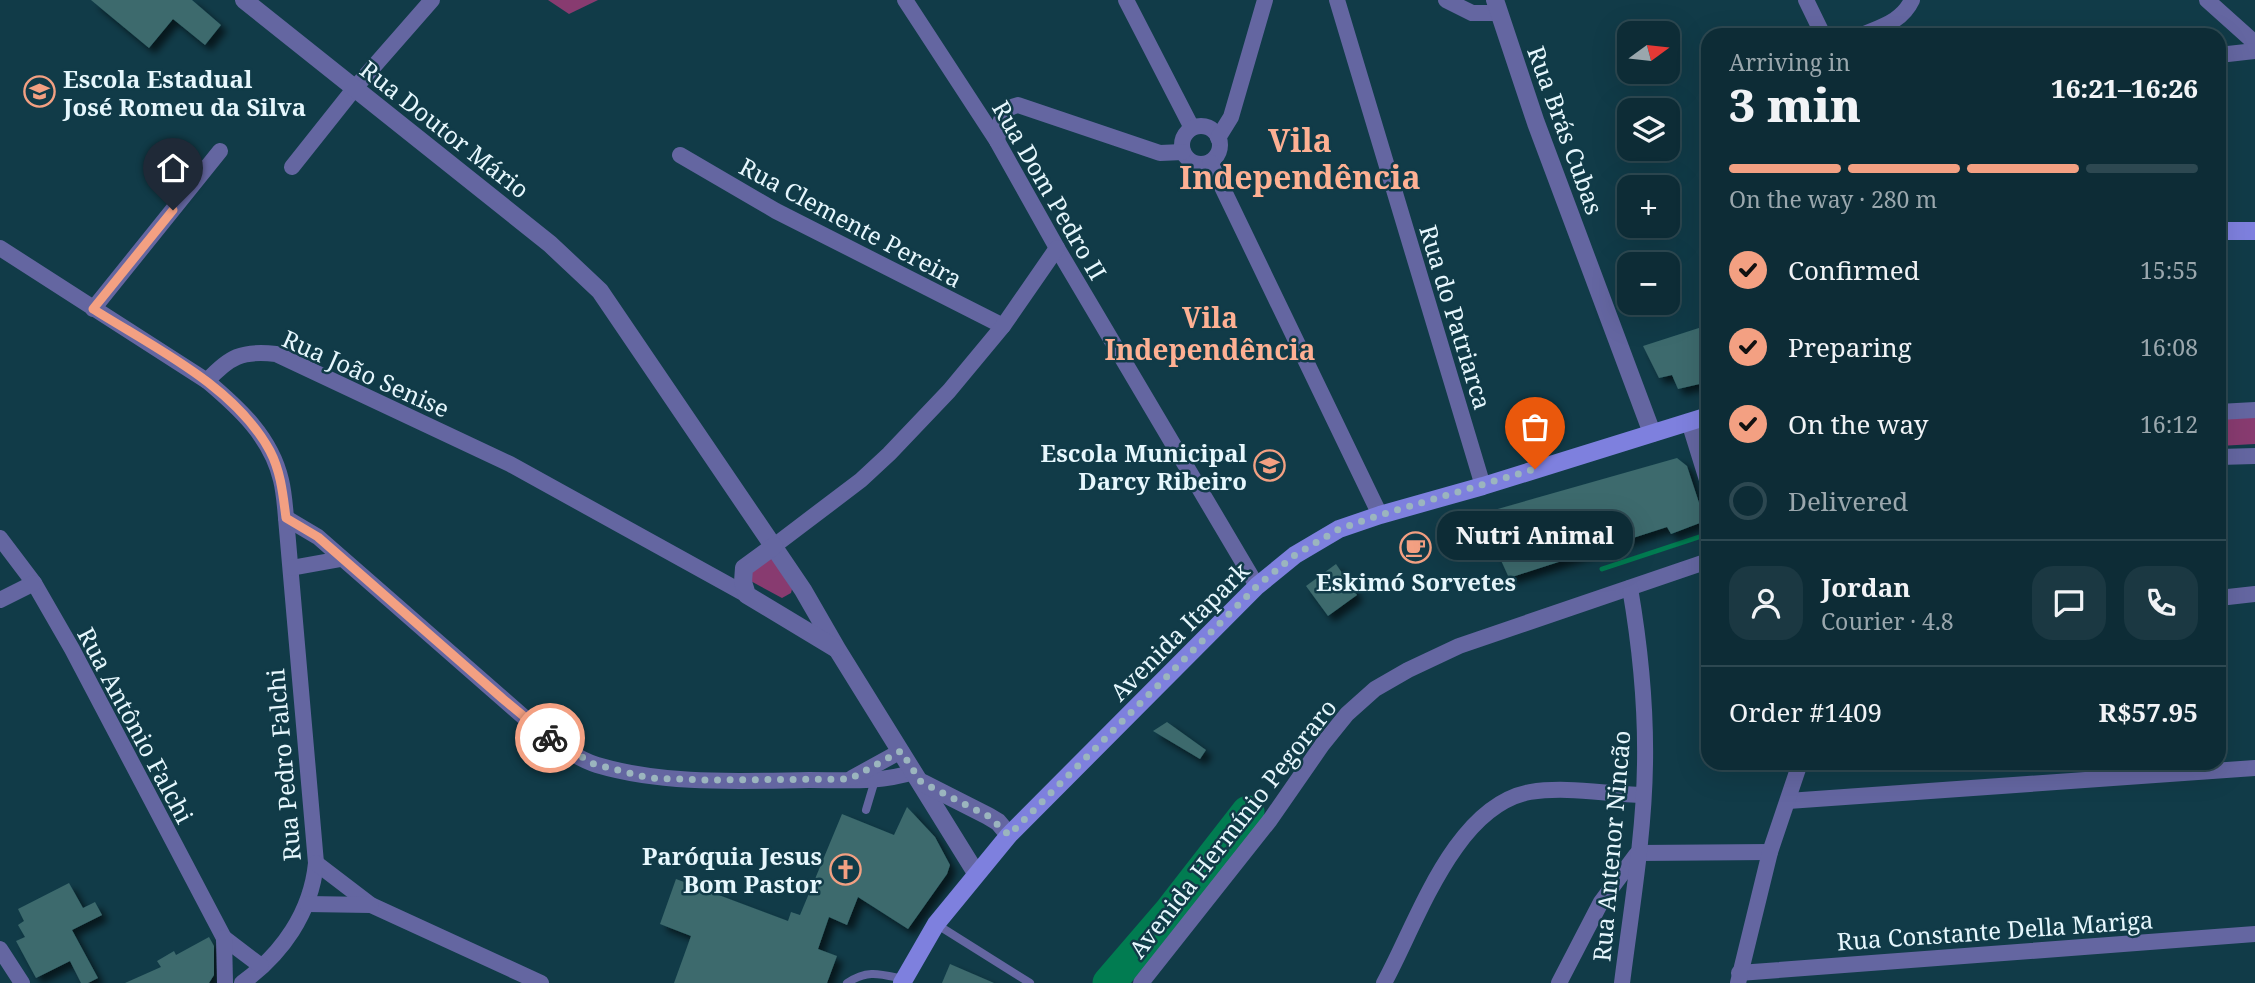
<!DOCTYPE html>
<meta charset="utf-8">
<style>
body{margin:0;font-family:"Noto Serif",serif;background:#1b3842;color:#f1f3f6;height:100vh;display:flex;flex-direction:column;font-size:26px;white-space:nowrap}
*{box-sizing:border-box;margin:0}
p{font-size:23px;color:#9aa7ad}
.icon{flex:none;width:38px;height:38px;fill:none;stroke:currentColor;stroke-width:2;stroke-linecap:round;stroke-linejoin:round}
.map{position:relative;flex:1;overflow:hidden}
.details{position:absolute;left:1701px;top:28px;width:525px;height:742px;display:flex;flex-direction:column;background:#0d2c36;border-radius:21px;box-shadow:0 7px 28px #0002,0 0 0 2px #2d4851}
.details>*{flex:none}
.needle{width:46px;rotate:75deg}
.buttons{position:absolute;left:1617px;top:21px;display:grid;gap:14px}
.buttons a{display:grid;place-items:center;width:63px;height:63px;border-radius:14px;background:#0d2c36;box-shadow:0 7px 28px #0002,0 0 0 2px #2d4851;font-size:35px}
.pin{position:absolute;display:grid;place-items:center;width:60px;height:60px;color:#fff;margin:-72px -30px;border-radius:50% 50% 50% 0;rotate:-45deg;box-shadow:0 0 7px #0007}
.pin .icon{rotate:45deg}
.courier{position:absolute;display:grid;place-items:center;width:70px;height:70px;margin:-35px;border:5px solid #f3a082;border-radius:50%;background:#fff;color:#222;box-shadow:0 2px 9px #0007}
.bubble{position:absolute;height:49px;border-radius:21px;background:#0d2c36;box-shadow:0 7px 28px #0002,0 0 0 2px #2d4851;font-size:23px;font-weight:800;line-height:49px;text-align:center}
.head em{font-style:normal;font-weight:800}
.head div{display:flex;flex-direction:column-reverse}
.head{display:flex;align-items:center;justify-content:space-between;height:119px;padding:0 28px}
h1{font-size:46px;font-weight:800;line-height:52px}
.bar{display:grid;grid-template-columns:repeat(4,1fr);gap:10px 7px;align-content:center;height:84px;padding:0 28px}
.bar i{height:9px;border-radius:5px;background:#2d4851}
.bar .current{background:#f3a082}
.bar p{grid-column:span 4}
.line{display:flex;align-items:center;gap:18px;padding:0 28px;border-top:2px solid #2d4851}
.line div{flex:1}
.round{display:grid;place-items:center;flex:none;width:74px;height:74px;border-radius:21px;background:#1b3842}
ol{padding:0 28px;list-style:none}
li{display:flex;align-items:center;gap:21px;height:77px}
li p{margin-inline-start:auto}
li .icon{padding:7px;border-radius:50%;background:#f3a082;color:#111;stroke-width:4}
li:last-child{color:#9aa7ad}
li i{width:38px;height:38px;border:4px solid #2d4851;border-radius:50%}
.map>svg:first-child{display:block}
</style>
<div class="map">
<svg width="2255" height="983" viewBox="0 0 2255 983">
<defs>
<filter id="shadow"><feDropShadow dx="6" dy="6" stdDeviation="3.5" flood-color="#0009"/></filter>
</defs>
<rect width="100%" height="100%" fill="#113b48"/>
<!-- green -->
<g fill="#883b70">
<polygon points="548,0 598,0 569,14"/>
<polygon points="2255,416 2255,444 2219,446 2219,418"/>
<polygon points="770,555 792,589 791,593 782,598 747,579 747,574"/>
</g>
<g fill="none" stroke-linecap="round" stroke-linejoin="round">
<!-- stream -->
<polyline stroke="#017c51" stroke-width="5" points="1602,569 1708,534"/>
<!-- river -->
<polyline stroke="#017c51" stroke-width="33" points="1109,983 1171,911 1248,812"/>
</g>
<!-- building -->
<g fill="#3c6a6d" filter="url(#shadow)">
<polygon points="91,0 192,0 221,25 205,45 173,19 149,48"/>
<polygon points="1705,326 1708,342 1708,382 1678,389 1672,375 1659,378 1643,346"/>
<polygon points="1677,458 1687,466 1705,521 1671,534 1667,527 1509,578 1480,514"/>
<polygon points="1336,564 1357,595 1328,616 1306,586"/>
<polygon points="1167,722 1206,750 1200,759 1153,731"/>
<polygon points="907,807 935,837 950,865 947,874 908,929 858,897 847,925 829,917 818,949 837,956 827,983 674,983 691,936 660,924 676,879 788,921 791,912 800,915 842,814 894,835"/>
<polygon points="69,883 83,908 95,902 102,915 72,930 98,978 88,983 81,983 70,961 36,978 16,941 25,937 18,925 24,921 18,909"/>
<polygon points="209,937 214,946 214,975 209,983 125,983 161,967 157,961 174,951 176,955"/>
<polygon points="950,964 994,983 942,983"/>
</g>
<g fill="none" stroke-linecap="round" stroke-linejoin="round">
<!-- service -->
<g stroke="#6466a1" stroke-width="8">
<polyline points="866,810 875,780"/>
<polyline points="936,924 1030,983"/>
<path d="M847,983C868,969 880,974 904,979"/>
</g>
<!-- minor -->
<g stroke="#6466a1" stroke-width="16">
<polyline points="905,0 997,141 1057,248 1257,586"/>
<polyline points="1126,0 1192,128"/>
<polyline points="1337,0 1483,486"/>
<polyline points="1446,0 1472,13 1498,13"/>
<polyline points="1806,0 1823,35"/>
<polyline points="2207,0 2255,43"/>
<path d="M1862,35C1883,26 1902,21 1912,0"/>
<polyline points="2219,55 2255,51"/>
<circle cx="1201" cy="145" r="19"/>
<polyline points="1218,138 1231,117 1265,0"/>
<path d="M997,141C1000,124 999,109 1018,105L1160,153L1183,152"/>
<polyline points="680,155 776,211 1003,326"/>
<polyline points="1210,162 1380,515"/>
<polyline points="292,167 354,89 432,0"/>
<path d="M0,248L207,381C239,408 271,437 281,480C284,492 285,506 286,518L316,863C311,913 282,954 242,983"/>
<polyline points="93,309 220,151"/>
<path d="M207,381C229,357 242,350 276,354L510,464L747,595"/>
<polyline points="2219,412 2255,410"/>
<polyline points="1689,422 1708,483"/>
<polyline points="2219,457 2255,456"/>
<path d="M286,518L318,537L534,726C553,740 574,758 597,765C665,785 738,781 809,780C844,780 880,783 914,772"/>
<polyline points="0,538 34,583 72,649 224,938 261,966"/>
<polyline points="774,546 861,480 889,454 949,391 1003,326 1057,248"/>
<polyline points="291,568 341,559"/>
<polyline points="2219,598 2255,594"/>
<polyline points="0,600 34,583"/>
<polyline points="852,778 901,751"/>
<polyline points="1788,801 2255,768"/>
<polyline points="1638,853 1770,852"/>
<polyline points="316,863 371,905 541,983"/>
<polyline points="307,904 371,905"/>
<polyline points="224,938 225,983"/>
<polyline points="0,949 22,983"/>
<polyline points="1739,973 2255,934"/>
<polyline points="1141,983 1270,820 1322,745 1347,714 1375,689 1408,670 1459,646 1708,561"/>
<path d="M1384,983C1417,923 1454,806 1530,792C1567,786 1605,794 1643,795"/>
<polyline points="1559,983 1601,902 1636,855"/>
<path d="M1622,983C1631,911 1644,837 1645,764C1646,706 1640,646 1630,588"/>
<polyline points="1738,983 1770,852 1800,763"/>
</g>
<!-- tertiary -->
<g stroke="#6466a1" stroke-width="18">
<polyline points="244,0 550,244 600,291 803,590 837,649 976,873"/>
<polyline points="1495,0 1536,123 1652,433"/>
<polyline points="774,546 744,568 743,582 747,595 835,648"/>
<polyline points="923,783 988,816 998,822 1009,835"/>
</g>
<!-- secondary -->
<g stroke="#7e80de" stroke-width="18">
<polyline points="2219,231 2255,231"/>
<polyline points="902,983 936,924 1009,835 1257,586 1295,555 1339,529 1380,515 1483,486 1708,416"/>
</g>
</g>
<g fill="none" stroke-linecap="round" stroke-linejoin="round">
<!-- done -->
<polyline stroke="#9bb5be" stroke-width="7" stroke-dasharray="0 12.6" points="550,738 594,764 649,778 707,780 850,779 901,751 921,782 988,816 1009,835 1257,586 1295,555 1339,529 1380,515 1535,469"/>
<!-- route -->
<path stroke="#f3a082" stroke-width="9" d="M173,210L93,309C153,347 235,386 270,451C281,472 283,495 286,518L318,537L503,699L550,738"/>
</g>
<!-- icons -->
<defs>
<symbol id="school-ring" viewBox="-11 -11 22 22"><circle r="9.5" fill="#113b48" stroke="#f3a082" stroke-width="1.5"/><path d="M0-5L7-2L0 1L-7-2ZM-4 1L0 2.5L4 1V4Q0 6-4 4Z" fill="#f3a082"/></symbol>
<symbol id="cafe-ring" viewBox="-11 -11 22 22"><circle r="9.5" fill="#113b48" stroke="#f3a082" stroke-width="1.5"/><path d="M-5.5-4.5H6V0H3Q3 3.5 0 3.5H-2.5Q-5.5 3.5-5.5 0ZM3-3.2v2h1.7v-2ZM-6 4.5H4V6H-6Z" fill="#f3a082"/></symbol>
<symbol id="church-ring" viewBox="-11 -11 22 22"><circle r="9.5" fill="#113b48" stroke="#f3a082" stroke-width="1.5"/><path d="M-1.2-6h2.4v3.5h3.3v2.4h-3.3V6h-2.4V-.1h-3.3v-2.4h3.3Z" fill="#f3a082"/></symbol>
</defs>
<g fill-rule="evenodd">
<use href="#school-ring" x="22" y="74" width="35" height="35"/>
<use href="#school-ring" x="1252" y="448" width="35" height="35"/>
<use href="#cafe-ring" x="1398" y="530" width="35" height="35"/>
<use href="#church-ring" x="828" y="852" width="35" height="35"/>
</g>
<g text-anchor="middle" dominant-baseline="central" stroke-width="5" stroke-linejoin="round" paint-order="stroke">
<!-- poi labels -->
<g font-size="24" font-weight="bold" fill="#e6f7fd" stroke="#113b48" text-anchor="end">
<text x="63" y="78" text-anchor="start">Escola Estadual<tspan x="63" dy="28">José Romeu da Silva</tspan></text>
<text x="1247" y="452">Escola Municipal<tspan x="1247" dy="28">Darcy Ribeiro</tspan></text>
<text x="1416" y="581" text-anchor="middle">Eskimó Sorvetes</text>
<text x="822" y="855">Paróquia Jesus<tspan x="822" dy="28">Bom Pastor</tspan></text>
</g>
<!-- street labels -->
<g font-size="24" fill="#e6f7fd" stroke="#113b48">
<text transform="translate(445 129) rotate(38)">Rua Doutor Mário</text>
<text transform="translate(1566 130) rotate(70)">Rua Brás Cubas</text>
<text transform="translate(1050 190) rotate(60)">Rua Dom Pedro II</text>
<text transform="translate(851 222) rotate(28)">Rua Clemente Pereira</text>
<text transform="translate(1456 317) rotate(73)">Rua do Patriarca</text>
<text transform="translate(366 373) rotate(24)">Rua João Senise</text>
<text transform="translate(1179 631) rotate(-45)">Avenida Itapark</text>
<text transform="translate(136 725) rotate(62)">Rua Antônio Falchi</text>
<text transform="translate(283 765) rotate(-95)">Rua Pedro Falchi</text>
<text transform="translate(1232 828) rotate(-52)">Avenida Hermínio Pegoraro</text>
<text transform="translate(1611 846) rotate(-85)">Rua Antenor Nincão</text>
<text transform="translate(1995 930) rotate(-4)">Rua Constante Della Mariga</text>
</g>
<!-- quarter labels -->
<g font-size="28" font-weight="bold" fill="#feb093" stroke="#113b48">
<text x="1210" y="317">Vila<tspan x="1210" dy="32">Independência</tspan></text>
</g>
<!-- district labels -->
<g font-size="32" font-weight="bold" fill="#feb093" stroke="#113b48">
<text x="1300" y="139">Vila<tspan x="1300" dy="37">Independência</tspan></text>
</g>
</g>
</svg>
<div class="buttons">
<a><svg class="needle" viewBox="-14 -14 28 28"><path d="M0-13l5 13h-10z" fill="#e53935"/><path d="M0 13l5-13h-10z" fill="#9aa7ad"/></svg></a>
<a><svg class="icon" aria-label="layers" viewBox="0 0 24 24"><path d="M12 4l9 5-9 5-9-5zM3 14l9 5 9-5"/></svg></a>
<a>+</a>
<a>−</a>
</div>
<div class="pin" style="left:1535px;top:469px;background:#ea580c"><svg class="icon" aria-label="bag" viewBox="0 0 24 24"><path d="M5 8h14l-1 12H6zM9 8a3 3 0 0 1 6 0"/></svg></div>
<div class="pin" style="left:173px;top:210px;background:#1f2937"><svg class="icon" aria-label="home" viewBox="0 0 24 24"><path d="M3 11l9-7 9 7M6 9v11h12V9"/></svg></div>
<div class="courier" style="left:550px;top:738px"><svg class="icon" aria-label="bike" viewBox="0 0 24 24"><circle cx="6" cy="16" r="4"/><circle cx="18" cy="16" r="4"/><path d="M6 16l4-8h5l3 8M10 8l3 8H6M13 5h3"/></svg></div>
<div class="bubble" style="left:1437px;top:511px;width:196px">Nutri Animal</div>
<section class="details">
<div class="head"><div><h1>3 min</h1><p>Arriving in</p></div><em>16:21–16:26</em></div>
<div class="bar"><i class="current"></i><i class="current"></i><i class="current"></i><i></i><p>On the way · 280 m</p></div>
<ol>
<li><svg class="icon" aria-label="check" viewBox="0 0 24 24"><path d="M5 12l5 5 9-10"/></svg>Confirmed<p>15:55</p></li>
<li><svg class="icon" aria-label="check" viewBox="0 0 24 24"><path d="M5 12l5 5 9-10"/></svg>Preparing<p>16:08</p></li>
<li><svg class="icon" aria-label="check" viewBox="0 0 24 24"><path d="M5 12l5 5 9-10"/></svg>On the way<p>16:12</p></li>
<li><i></i>Delivered</li>
</ol>
<div class="line" style="height:126px"><a class="round"><svg class="icon" aria-label="person" viewBox="0 0 24 24"><circle cx="12" cy="8" r="4"/><path d="M4 21q1-7 8-7t8 7"/></svg></a><div><b>Jordan</b><p>Courier · 4.8</p></div><a class="round"><svg class="icon" aria-label="chat" viewBox="0 0 24 24"><path d="M4 5h16v11H9l-5 4z"/></svg></a><a class="round"><svg class="icon" aria-label="phone" viewBox="0 0 24 24"><path d="M5 4h4l2 5-3 2q2 4 5 5l2-3 5 2v4C11 20 4 13 5 4z"/></svg></a></div>
<div class="line" style="height:91px"><div>Order #1409</div><b>R$57.95</b></div>
</section>
</div>
